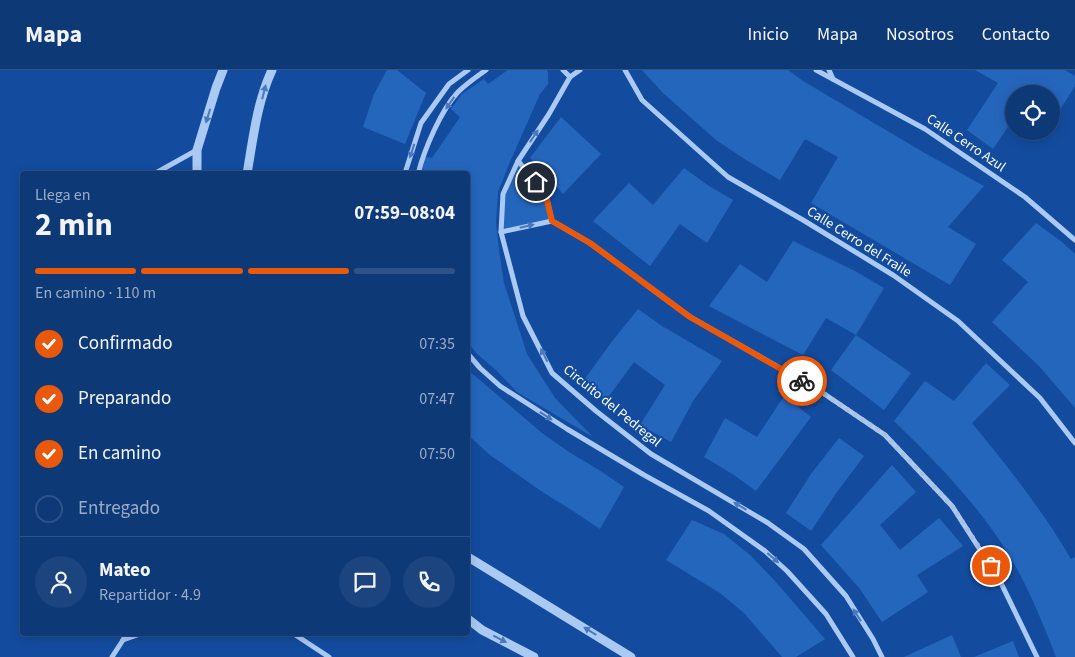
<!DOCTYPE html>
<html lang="es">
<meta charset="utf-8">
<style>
body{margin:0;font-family:"Source Sans 3",sans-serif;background:#1c447f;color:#f1f3f6;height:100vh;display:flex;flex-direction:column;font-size:19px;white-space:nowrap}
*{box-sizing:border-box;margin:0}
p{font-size:16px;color:#9bacc6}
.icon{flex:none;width:28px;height:28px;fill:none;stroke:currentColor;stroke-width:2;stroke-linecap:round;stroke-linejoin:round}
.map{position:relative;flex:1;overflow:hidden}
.drawer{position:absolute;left:20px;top:101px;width:450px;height:465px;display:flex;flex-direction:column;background:#0e3977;border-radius:5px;box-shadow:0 2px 12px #0003,0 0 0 1px #2e5389}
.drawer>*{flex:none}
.controls{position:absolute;left:1005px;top:15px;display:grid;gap:10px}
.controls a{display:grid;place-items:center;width:55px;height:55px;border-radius:50%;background:#0e3977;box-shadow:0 2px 12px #0003,0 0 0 1px #2e5389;font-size:25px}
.pin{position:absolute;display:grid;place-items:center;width:42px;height:42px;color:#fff;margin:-21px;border:2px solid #fff;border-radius:50%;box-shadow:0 1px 5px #0007}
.courier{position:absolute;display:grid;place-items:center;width:50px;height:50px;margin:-25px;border:4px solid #ea580c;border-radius:50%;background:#fff;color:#222;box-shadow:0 1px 6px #0007}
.overview em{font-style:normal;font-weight:700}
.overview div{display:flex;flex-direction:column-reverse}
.overview{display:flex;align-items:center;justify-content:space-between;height:85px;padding:0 15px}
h1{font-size:32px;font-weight:700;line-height:38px}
.bar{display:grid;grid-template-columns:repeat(4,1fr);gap:8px 5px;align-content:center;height:60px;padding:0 15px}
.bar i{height:6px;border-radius:4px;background:#2e5389}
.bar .current{background:#ea580c}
.bar p{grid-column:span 4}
.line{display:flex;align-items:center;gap:12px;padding:0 15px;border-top:1px solid #2e5389}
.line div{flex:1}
.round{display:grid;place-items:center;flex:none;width:52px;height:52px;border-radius:26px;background:#1c447f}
ol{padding:0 15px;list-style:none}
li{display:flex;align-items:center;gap:15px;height:55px}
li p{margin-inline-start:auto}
li .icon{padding:5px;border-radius:50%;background:#ea580c;color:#fff;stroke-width:4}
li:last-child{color:#9bacc6}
li i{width:28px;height:28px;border:2px solid #2e5389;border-radius:50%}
header{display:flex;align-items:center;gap:30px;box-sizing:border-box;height:70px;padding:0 25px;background:#0e3977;border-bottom:1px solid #2e5389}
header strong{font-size:24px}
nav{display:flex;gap:28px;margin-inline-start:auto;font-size:18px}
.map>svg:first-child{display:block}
</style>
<header>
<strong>Mapa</strong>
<nav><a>Inicio</a><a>Mapa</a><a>Nosotros</a><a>Contacto</a></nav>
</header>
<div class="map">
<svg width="1075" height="587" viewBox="0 0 1075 587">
<rect width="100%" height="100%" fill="#134c9f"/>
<!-- green -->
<g fill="#2566bd">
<polygon points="387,0 397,0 426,23 405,74 363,57 374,24"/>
<polygon points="508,0 547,0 548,3 548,14 540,24 509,94 498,122 496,153 499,180 504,213 527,284 555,328 593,367 517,322 496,300 477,284 468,273 468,104 420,104 424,87 432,88 460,47 451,39 462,24 484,9 488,14"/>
<polygon points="642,0 788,0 803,11 923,82 984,116 948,157 976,174 950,215 811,133 838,87 805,69 780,110 746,90 716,70 663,23"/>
<polygon points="975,0 1065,0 1075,6 1075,16 1051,54 1051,24 1014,24 1014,48 993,79 967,60 998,13"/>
<polygon points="561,47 601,84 563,124 530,88"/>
<polygon points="518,92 544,122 551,150 502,159 503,124"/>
<polygon points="684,98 709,116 733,130 707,173 680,154 650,196 593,151 629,113 653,135"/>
<polygon points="1036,153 1062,172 1075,184 1075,338 1039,296 992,252 1028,212 1002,190"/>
<polygon points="793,171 855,201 884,218 856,265 911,303 884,340 831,300 856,265 826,248 803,285 709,236 740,194 767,212"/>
<polygon points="638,239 662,256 722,291 693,331 671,372 640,355 665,315 634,292 606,330 582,313 610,274"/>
<path d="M986,293L1010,315L972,353C1008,397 1043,441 1071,489L1075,487V587H1056C1041,548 1025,509 1002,474C972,428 933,389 894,351L925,311L954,331Z"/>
<polygon points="468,300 542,363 569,382 599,400 624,417 600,459 573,441 541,421 490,385 468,365"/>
<polygon points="784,326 811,347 756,421 734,405 704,387 725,348 757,367"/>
<polygon points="839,368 864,386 837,422 811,461 786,443 811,404"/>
<polygon points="892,395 916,422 880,455 900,480 939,448 963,476 917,505 928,522 882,552 860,519 821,475"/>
<polygon points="692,450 724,464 750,485 775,511 825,569 796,587 782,587 744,543 720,523 666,490"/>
<polygon points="952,565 961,587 904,587"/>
<polygon points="1013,571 1019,587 974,587"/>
</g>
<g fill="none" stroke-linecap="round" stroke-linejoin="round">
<!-- minor -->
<g stroke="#aacaf4" stroke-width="5">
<polyline points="563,0 570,7"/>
<polyline points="580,0 570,7 549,44 518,91 503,124 501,162 523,246 552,303 596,341 651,384 768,453 804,479 846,526 873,569 882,587"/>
<polyline points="625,0 642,30 728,107 803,150 893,205 958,251 1040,328 1075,373"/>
<polyline points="816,0 925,59 1025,127 1075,170"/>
<polyline points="829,0 833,9"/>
<polyline points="518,91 545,122 552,151"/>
<polyline points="154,104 197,80"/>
<polyline points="406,104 406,100 421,53 449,14 468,0"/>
<path d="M418,104C424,80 441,40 458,22C466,14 476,7 486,0"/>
<polyline points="501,162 552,151 590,173 690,247 817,319 885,365 952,436 1000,511 1037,587"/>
<polyline points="468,284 480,298 500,316 567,359 644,405 709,441 765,481 787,501 826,544 853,587"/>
<polyline points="294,564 329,587"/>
<polyline points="123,570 140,564"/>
<polyline points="112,587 123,570 126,564"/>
</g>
<!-- tertiary -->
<g stroke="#aacaf4" stroke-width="9">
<polyline points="197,104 197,80 216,18 223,0"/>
<path d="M247,104C253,69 257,32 272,0"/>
<polyline points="468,487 631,587"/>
<polyline points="468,549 482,560 534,587"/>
</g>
</g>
<!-- one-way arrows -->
<defs><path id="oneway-solid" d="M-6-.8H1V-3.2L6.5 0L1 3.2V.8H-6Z" transform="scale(1.25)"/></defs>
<g fill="#4878bd">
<use href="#oneway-solid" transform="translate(264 22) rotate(-76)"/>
<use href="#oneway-solid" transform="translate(450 33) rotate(125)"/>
<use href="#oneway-solid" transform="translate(208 46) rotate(107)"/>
<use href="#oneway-solid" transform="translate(534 66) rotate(-57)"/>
<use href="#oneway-solid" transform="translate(412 81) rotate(108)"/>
<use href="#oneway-solid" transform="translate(527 156) rotate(-13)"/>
<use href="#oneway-solid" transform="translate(544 285) rotate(-117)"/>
<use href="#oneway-solid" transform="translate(546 346) rotate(33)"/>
<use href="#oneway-solid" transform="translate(740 436) rotate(-149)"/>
<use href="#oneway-solid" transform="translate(773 488) rotate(41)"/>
<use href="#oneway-solid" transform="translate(857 545) rotate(-123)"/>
<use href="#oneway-solid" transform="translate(590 561) rotate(-148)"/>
<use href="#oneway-solid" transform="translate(500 569) rotate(27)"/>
</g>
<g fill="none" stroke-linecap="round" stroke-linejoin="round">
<!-- done -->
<polyline stroke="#acc0dd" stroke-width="5" stroke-dasharray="0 9" points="802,311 817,319 885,365 952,436 991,496"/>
<!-- route -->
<polyline stroke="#ea580c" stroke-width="6" points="536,112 545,122 552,151 590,173 690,247 802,311"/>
</g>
<g text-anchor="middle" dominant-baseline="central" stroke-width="4" stroke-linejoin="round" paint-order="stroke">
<!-- street labels -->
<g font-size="14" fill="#fff" stroke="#134c9f">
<text transform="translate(966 73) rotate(34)">Calle Cerro Azul</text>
<text transform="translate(859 172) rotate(32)">Calle Cerro del Fraile</text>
<text transform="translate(612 336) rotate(39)">Circuito del Pedregal</text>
</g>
</g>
</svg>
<div class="controls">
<a><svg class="icon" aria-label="locate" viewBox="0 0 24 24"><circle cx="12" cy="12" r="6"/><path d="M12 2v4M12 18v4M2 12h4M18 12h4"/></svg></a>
</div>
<div class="pin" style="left:991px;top:496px;background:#ea580c"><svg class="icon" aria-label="bag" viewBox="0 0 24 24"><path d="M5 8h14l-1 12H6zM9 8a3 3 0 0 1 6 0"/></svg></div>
<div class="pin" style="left:536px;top:112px;background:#1f2937"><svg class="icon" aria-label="home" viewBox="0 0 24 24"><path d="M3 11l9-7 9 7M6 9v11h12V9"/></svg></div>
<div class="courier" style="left:802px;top:311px"><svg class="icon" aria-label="bike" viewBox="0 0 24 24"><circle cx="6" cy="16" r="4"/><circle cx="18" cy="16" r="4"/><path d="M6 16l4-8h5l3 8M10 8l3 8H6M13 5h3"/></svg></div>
<section class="drawer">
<div class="overview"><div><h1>2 min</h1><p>Llega en</p></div><em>07:59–08:04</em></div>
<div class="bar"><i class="current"></i><i class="current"></i><i class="current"></i><i></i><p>En camino · 110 m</p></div>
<ol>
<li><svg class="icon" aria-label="check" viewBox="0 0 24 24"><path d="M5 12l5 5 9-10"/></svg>Confirmado<p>07:35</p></li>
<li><svg class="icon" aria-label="check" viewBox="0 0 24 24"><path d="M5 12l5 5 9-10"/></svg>Preparando<p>07:47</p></li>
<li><svg class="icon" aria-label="check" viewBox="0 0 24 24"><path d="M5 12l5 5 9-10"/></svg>En camino<p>07:50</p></li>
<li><i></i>Entregado</li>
</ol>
<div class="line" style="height:90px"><a class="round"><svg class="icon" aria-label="person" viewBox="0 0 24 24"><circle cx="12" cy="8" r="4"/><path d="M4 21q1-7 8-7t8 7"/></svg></a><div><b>Mateo</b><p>Repartidor · 4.9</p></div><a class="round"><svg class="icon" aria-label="chat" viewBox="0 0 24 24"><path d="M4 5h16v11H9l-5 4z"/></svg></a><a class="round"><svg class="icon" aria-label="phone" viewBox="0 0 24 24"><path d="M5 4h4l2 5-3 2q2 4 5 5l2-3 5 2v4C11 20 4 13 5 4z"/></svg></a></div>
</section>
</div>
